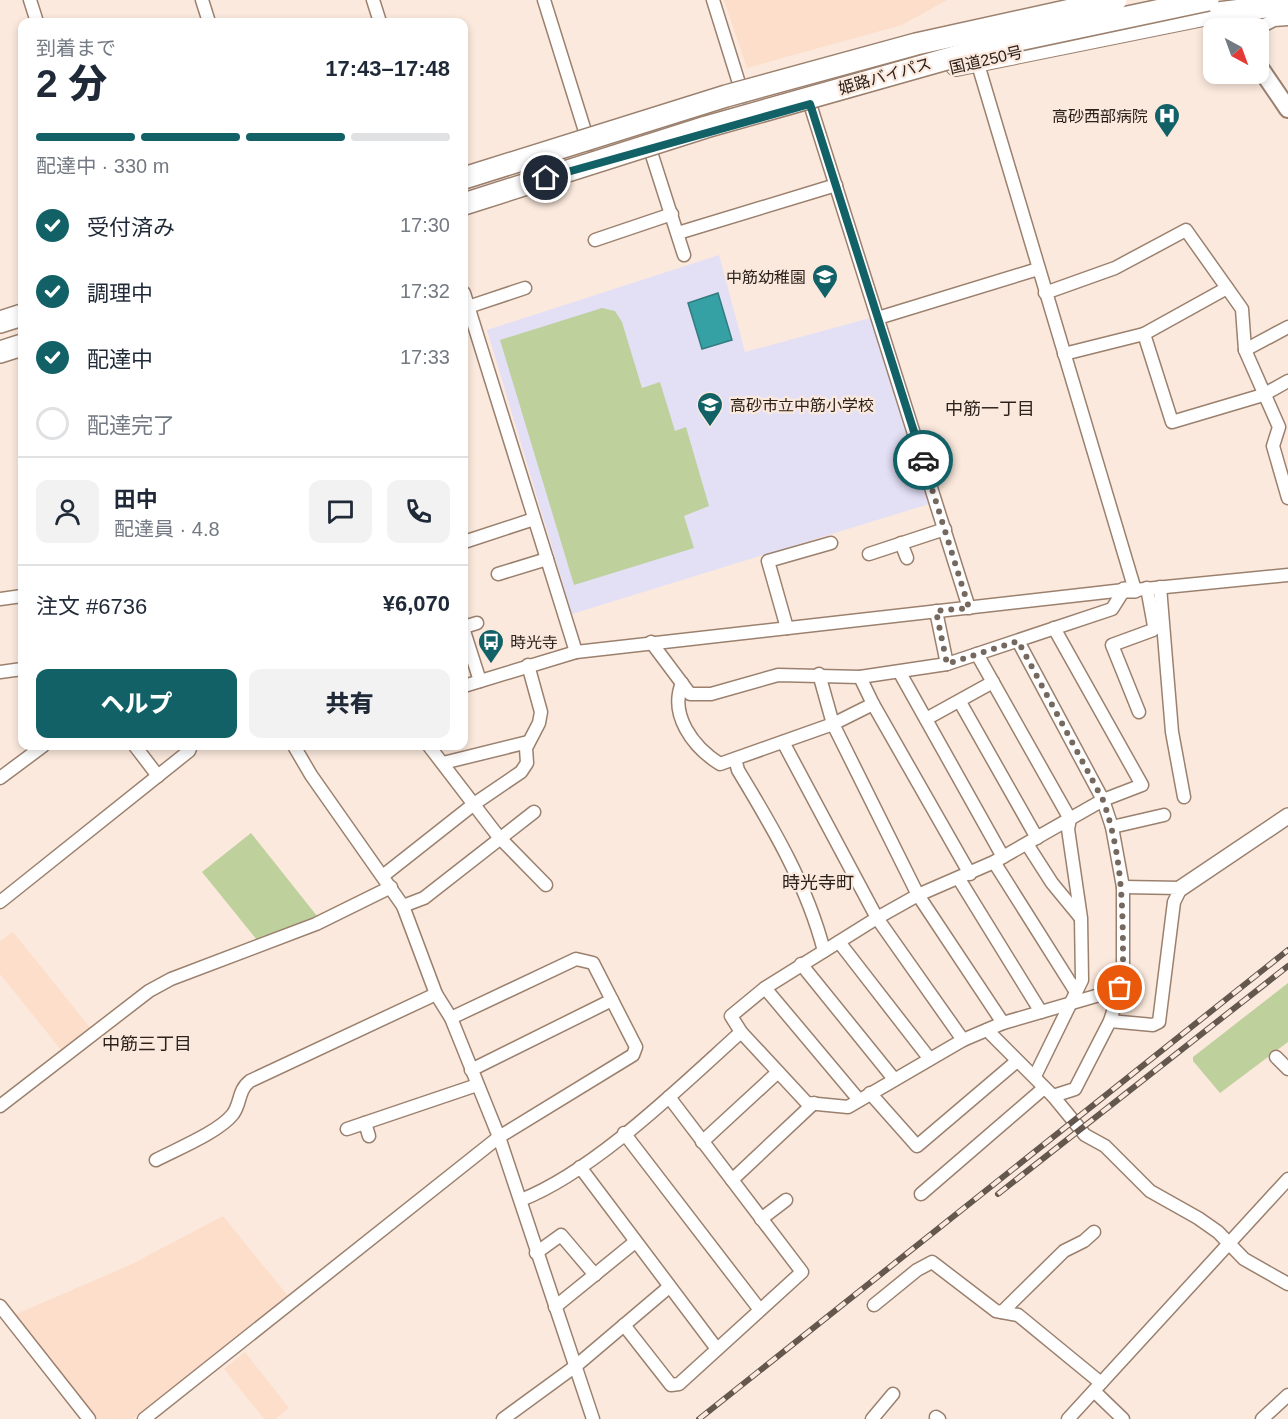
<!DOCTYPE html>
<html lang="ja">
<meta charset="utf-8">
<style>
body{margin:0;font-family:Helvetica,"Noto Sans JP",sans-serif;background:#f2f2f3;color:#1f2937;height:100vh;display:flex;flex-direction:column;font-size:22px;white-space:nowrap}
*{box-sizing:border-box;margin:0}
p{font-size:20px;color:#747a83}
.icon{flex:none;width:33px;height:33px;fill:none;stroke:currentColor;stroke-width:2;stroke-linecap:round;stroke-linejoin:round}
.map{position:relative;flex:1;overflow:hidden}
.side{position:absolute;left:18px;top:18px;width:450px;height:732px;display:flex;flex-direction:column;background:#fff;border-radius:12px;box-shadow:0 3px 9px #0003}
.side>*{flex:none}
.needle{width:39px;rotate:139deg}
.controls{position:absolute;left:1203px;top:18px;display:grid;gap:12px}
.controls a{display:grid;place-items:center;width:66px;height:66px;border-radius:12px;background:#fff;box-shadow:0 3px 9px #0003;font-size:30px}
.pin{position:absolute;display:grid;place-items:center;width:51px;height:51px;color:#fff;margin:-26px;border:3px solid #fff;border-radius:50%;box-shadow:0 2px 6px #0007}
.courier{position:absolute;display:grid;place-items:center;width:60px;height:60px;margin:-30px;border:4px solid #116167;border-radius:50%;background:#fff;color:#222;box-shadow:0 2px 8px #0007}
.summary em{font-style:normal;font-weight:800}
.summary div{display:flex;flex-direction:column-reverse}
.summary{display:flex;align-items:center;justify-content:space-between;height:102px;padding:0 18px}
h1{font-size:39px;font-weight:800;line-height:45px}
.bar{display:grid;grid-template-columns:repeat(4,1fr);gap:9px 6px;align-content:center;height:72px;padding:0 18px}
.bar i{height:8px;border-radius:4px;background:#e0e1e3}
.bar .current{background:#116167}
.bar p{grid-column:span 4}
.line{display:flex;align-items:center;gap:15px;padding:0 18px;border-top:2px solid #e0e1e3}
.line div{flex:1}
.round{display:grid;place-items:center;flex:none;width:63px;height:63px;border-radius:12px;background:#f2f2f3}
ol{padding:0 18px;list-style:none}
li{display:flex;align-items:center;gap:18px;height:66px}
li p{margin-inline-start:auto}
li .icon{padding:6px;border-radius:50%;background:#116167;color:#fff;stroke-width:4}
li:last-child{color:#747a83}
li i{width:33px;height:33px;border:3px solid #e0e1e3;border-radius:50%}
.primary-button{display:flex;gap:12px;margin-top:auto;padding:12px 18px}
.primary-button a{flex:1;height:69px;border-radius:12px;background:#116167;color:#fff;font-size:24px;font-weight:800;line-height:69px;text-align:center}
.primary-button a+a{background:#f2f2f3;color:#1f2937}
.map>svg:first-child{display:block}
</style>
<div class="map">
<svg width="1288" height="1419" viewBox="0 0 1288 1419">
<rect width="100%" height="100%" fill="#fbe9dd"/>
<!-- built -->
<g fill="#fcdecb">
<polygon points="724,0 947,0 902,25 747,68"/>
<polygon points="13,932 91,1029 62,1051 0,974 0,941"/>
<polygon points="223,1216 288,1296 133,1419 95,1419 14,1315 130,1265"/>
<polygon points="245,1352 289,1408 275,1419 264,1419 224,1369"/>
</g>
<!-- education -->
<polygon fill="#e3e0f6" points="719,255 745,352 870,318 929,504 572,614 487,330"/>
<!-- green -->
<g fill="#bed09c">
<polygon points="602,308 615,311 622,322 642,388 660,382 675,431 686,427 709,506 684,516 694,548 574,585 500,340"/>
<polygon points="251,833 317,916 257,940 202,872"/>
<polygon points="1288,983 1288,1042 1220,1093 1193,1061 1193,1057"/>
</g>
<!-- water -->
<polygon fill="#36a1a5" stroke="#337b7c" stroke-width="1.5" points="718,293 732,340 702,349 688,303"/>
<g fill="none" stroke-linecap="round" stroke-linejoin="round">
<defs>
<g id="minor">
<polyline points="30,0 37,22"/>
<polyline points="202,0 209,22"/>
<polyline points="373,0 380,22"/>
<polyline points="544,0 589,144"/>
<polyline points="713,0 743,96"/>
<polyline points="1258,28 1274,20 1288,19"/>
<polyline points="977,61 1135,590 1288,575"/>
<polyline points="810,104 969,608"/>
<polyline points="650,149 684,255"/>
<polyline points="678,233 836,185"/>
<polyline points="595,240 672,214"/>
<polyline points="464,293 576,652"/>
<polyline points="1045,293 1115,268 1186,230 1242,309 1245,350 1279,427 1273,446 1288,498"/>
<polyline points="468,307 525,288"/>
<polyline points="878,318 1038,269"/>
<polyline points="1144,334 1172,422 1263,395 1288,381"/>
<polyline points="1245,350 1288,327"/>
<polyline points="1064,354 1144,334 1227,288"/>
<polyline points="464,542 534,519"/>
<polyline points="901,543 907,558"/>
<polyline points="869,554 945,529"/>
<polyline points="498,574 547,559"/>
<polyline points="1160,587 1172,732 1184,797"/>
<polyline points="0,599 22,596"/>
<polyline points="936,611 947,664"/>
<polyline points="464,627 477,623"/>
<polyline points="787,628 768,561 831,543"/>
<polyline points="1054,628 1142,785 1103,800 994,862 918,895 877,918 765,988 731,1016 741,1032 807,1103 848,1107 963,1040 1003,1023 1120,989"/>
<polyline points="464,631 480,681"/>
<polyline points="651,642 690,694 711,694 778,675 860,677 947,664 1112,609 1124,590"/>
<polyline points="977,654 1070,819 1068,829 1081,918 1082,980 1035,1076"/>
<polyline points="0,672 22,669"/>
<polyline points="900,673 1003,857"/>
<polyline points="819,674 833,724 918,895 1003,1023"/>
<polyline points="860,677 873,704 970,874"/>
<path d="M682,683C669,715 693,747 720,764L833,724L873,704"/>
<polyline points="464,686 576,652 1124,590"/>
<polyline points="960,702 1037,838"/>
<polyline points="1139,712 1112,645 1153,630 1154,626 1147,588"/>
<polyline points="926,719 993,682"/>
<polyline points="783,742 877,918 963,1040"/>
<polyline points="135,746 158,776"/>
<polyline points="294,746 311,775 403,906 436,994 451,1018 499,1137 593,1419"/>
<polyline points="429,746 498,836 546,885"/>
<path d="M735,759L738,770C773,828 807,885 824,951"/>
<polyline points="443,763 528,742"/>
<polyline points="0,778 43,746"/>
<polyline points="1112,827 1164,815"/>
<polyline points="1027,844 1052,883 1080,917"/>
<polyline points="994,862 1076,992"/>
<polyline points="384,875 474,804 521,772 527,763 526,748 539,723 541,712 528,665"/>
<polyline points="959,879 1041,1012"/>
<polyline points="0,902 189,751 191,746"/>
<polyline points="403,906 424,898 534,812"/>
<polyline points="839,942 929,1058"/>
<polyline points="801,964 894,1079"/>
<polyline points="765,988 859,1100"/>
<polyline points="1110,1021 1153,1025 1159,1022 1174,902 1181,888 1123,887"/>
<polyline points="987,1030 1053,1096 1075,1089 1110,1021 1123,980 1123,887 1112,827 1103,800 1018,641"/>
<polyline points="1276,1057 1288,1069"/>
<polyline points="471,1070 612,1000"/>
<polyline points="870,1093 917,1146 1017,1061"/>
<polyline points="1053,1096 1085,1135 1105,1146 1150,1191 1198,1218 1218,1232 1244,1259 1288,1284"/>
<polyline points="0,1106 149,991 171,979 316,924 391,887"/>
<polyline points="365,1123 369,1136"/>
<polyline points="347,1129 477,1085"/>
<polyline points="624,1133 760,1310"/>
<polyline points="702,1142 778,1072"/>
<path d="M156,1160C177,1149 219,1132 233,1114C241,1103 238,1090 250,1081L436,994"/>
<polyline points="580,1167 717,1349"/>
<polyline points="732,1180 814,1103"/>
<polyline points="921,1194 1044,1088"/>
<path d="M521,1200C595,1171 681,1086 741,1032"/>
<polyline points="761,1219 786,1200"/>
<polyline points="536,1253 561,1235 595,1275"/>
<polyline points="874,1305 917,1270 932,1262 996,1311 1018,1315 1101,1383"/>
<polyline points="0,1306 89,1419"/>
<polyline points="555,1307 635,1242"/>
<polyline points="1002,1312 1064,1251 1084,1241 1094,1232"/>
<polyline points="624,1325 671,1385 679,1384 802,1272 669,1097"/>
<polyline points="1094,1391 1123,1419"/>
<polyline points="936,1417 939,1419"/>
<polyline points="144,1419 499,1137 633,1055 636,1047 593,963 576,959 451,1018"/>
<polyline points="503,1419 577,1365 669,1287"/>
<polyline points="872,1419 893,1394"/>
<polyline points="1068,1419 1288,1179"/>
<polyline points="1262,1419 1288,1395"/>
</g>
<g id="tertiary">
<polyline points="1124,590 1135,590"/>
<polyline points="1181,888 1288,816"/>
</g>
<g id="secondary">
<polyline points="1218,13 1230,28"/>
<polyline points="1258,65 1288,109"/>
</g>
<polyline id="trunk" points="956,66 1218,13"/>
<g id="motorway">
<polyline points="1218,13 1288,4"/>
<polyline points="0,322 22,315"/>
<polyline points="0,352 22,345"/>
</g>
</defs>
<!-- minor casing -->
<use href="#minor" stroke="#9b806e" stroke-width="15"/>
<!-- tertiary casing -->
<use href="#tertiary" stroke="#9b806e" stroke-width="18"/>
<!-- secondary casing -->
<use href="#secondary" stroke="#9b806e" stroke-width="20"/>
<!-- trunk casing -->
<use href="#trunk" stroke="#9b806e" stroke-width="22"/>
<!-- motorway casing -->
<use href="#motorway" stroke="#9b806e" stroke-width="24"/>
<!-- minor -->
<use href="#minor" stroke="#fff" stroke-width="12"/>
<!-- tertiary -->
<use href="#tertiary" stroke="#fff" stroke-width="15"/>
<!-- secondary -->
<use href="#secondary" stroke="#fff" stroke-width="16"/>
<!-- trunk -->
<use href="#trunk" stroke="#fff" stroke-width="20"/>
<!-- motorway -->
<use href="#motorway" stroke="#fff" stroke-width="21"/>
<defs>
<g id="rail">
<polyline points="998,1194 1288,966"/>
<polyline points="699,1419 1288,950"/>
</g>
</defs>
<!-- rail casing -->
<use href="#rail" stroke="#64574e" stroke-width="6"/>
<!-- rail -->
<use href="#rail" stroke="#fbe9dd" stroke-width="4" stroke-dasharray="11" stroke-linecap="butt"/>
<defs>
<g id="motorway-bridge">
<polyline points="464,178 726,96 916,44 1116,0"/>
<polyline points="464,204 706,127 1000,44 1208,0"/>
</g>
</defs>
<!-- motorway-bridge casing -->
<use href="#motorway-bridge" stroke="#9b806e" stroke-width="24" stroke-linecap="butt"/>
<!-- motorway-bridge -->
<use href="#motorway-bridge" stroke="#fff" stroke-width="21"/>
</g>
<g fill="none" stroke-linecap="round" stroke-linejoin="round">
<!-- done -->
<path stroke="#75685f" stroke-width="6" stroke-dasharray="0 10.8" d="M923,460L969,608L936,611L947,664L1018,641L1103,800C1124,860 1123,917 1123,980L1120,988"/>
<!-- route -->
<polyline stroke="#116167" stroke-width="8" points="546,178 810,104 923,460"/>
</g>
<!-- icons -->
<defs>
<symbol id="hospital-pin" viewBox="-11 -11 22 30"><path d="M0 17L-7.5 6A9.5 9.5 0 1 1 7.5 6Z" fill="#116167" stroke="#fbe9dd"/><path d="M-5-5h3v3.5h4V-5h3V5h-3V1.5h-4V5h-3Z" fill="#fff"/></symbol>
<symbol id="school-pin" viewBox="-11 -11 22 30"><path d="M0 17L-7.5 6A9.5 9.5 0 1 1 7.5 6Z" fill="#116167" stroke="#fbe9dd"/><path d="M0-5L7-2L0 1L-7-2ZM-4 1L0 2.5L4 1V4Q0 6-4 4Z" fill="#fff"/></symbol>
<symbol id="bus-pin" viewBox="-11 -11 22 30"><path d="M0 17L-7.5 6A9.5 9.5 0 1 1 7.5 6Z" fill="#116167" stroke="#fbe9dd"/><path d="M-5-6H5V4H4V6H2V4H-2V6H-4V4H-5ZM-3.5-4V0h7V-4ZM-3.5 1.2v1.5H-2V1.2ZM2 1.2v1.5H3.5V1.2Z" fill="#fff"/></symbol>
</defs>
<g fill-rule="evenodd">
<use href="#hospital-pin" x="1152" y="101" width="30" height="40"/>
<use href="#school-pin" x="810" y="262" width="30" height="40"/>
<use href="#school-pin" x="695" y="390" width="30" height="40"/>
<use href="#bus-pin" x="476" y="627" width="30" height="40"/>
</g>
<g text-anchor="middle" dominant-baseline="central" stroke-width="4.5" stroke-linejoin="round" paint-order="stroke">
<!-- street labels -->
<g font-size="16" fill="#2d221b" stroke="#fbe9dd">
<text transform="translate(986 60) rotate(-13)">国道250号</text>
<text transform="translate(885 76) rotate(-16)">姫路バイパス</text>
</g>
<!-- poi labels -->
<g font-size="16" fill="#2d221b" stroke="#fbe9dd" text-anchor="end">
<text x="1148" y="116">高砂西部病院</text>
<text x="806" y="277">中筋幼稚園</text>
<text x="730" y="405" text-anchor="start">高砂市立中筋小学校</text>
<text x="510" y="642" text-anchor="start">時光寺</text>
</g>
<!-- neighbourhood labels -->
<g font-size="18" fill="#2d221b" stroke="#fbe9dd">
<text x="990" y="409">中筋一丁目</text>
<text x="818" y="883">時光寺町</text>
<text x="147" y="1044">中筋三丁目</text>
</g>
</g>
</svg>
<div class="controls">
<a><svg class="needle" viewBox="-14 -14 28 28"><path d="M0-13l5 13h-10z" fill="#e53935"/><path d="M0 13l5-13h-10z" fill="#747a83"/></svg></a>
</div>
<div class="pin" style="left:1120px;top:988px;background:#ea580c"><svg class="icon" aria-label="bag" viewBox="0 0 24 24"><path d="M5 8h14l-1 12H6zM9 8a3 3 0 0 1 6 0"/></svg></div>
<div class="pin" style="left:546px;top:178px;background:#1f2937"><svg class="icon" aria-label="home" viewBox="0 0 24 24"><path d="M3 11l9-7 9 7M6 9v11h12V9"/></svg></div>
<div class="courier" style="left:923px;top:460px"><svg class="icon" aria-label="car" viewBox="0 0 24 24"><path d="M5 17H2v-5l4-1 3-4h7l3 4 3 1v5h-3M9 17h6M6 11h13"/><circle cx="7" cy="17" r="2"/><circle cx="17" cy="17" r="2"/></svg></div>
<section class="side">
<div class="summary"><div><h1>2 分</h1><p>到着まで</p></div><em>17:43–17:48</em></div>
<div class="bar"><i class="current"></i><i class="current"></i><i class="current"></i><i></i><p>配達中 · 330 m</p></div>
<ol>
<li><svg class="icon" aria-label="check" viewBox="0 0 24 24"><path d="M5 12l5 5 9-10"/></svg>受付済み<p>17:30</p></li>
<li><svg class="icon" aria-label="check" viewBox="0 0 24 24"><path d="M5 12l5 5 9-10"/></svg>調理中<p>17:32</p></li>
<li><svg class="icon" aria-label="check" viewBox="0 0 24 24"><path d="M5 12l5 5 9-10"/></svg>配達中<p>17:33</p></li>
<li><i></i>配達完了</li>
</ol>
<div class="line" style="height:108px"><a class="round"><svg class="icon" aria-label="person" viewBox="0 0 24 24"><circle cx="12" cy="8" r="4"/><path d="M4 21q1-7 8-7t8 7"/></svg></a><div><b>田中</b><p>配達員 · 4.8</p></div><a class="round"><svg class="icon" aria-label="chat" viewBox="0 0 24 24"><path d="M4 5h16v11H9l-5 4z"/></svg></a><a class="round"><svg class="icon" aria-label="phone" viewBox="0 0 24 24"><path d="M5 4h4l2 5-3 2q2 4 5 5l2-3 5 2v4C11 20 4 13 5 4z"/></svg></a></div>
<div class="line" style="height:78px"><div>注文 #6736</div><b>¥6,070</b></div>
<div class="primary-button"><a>ヘルプ</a><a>共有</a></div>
</section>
</div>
